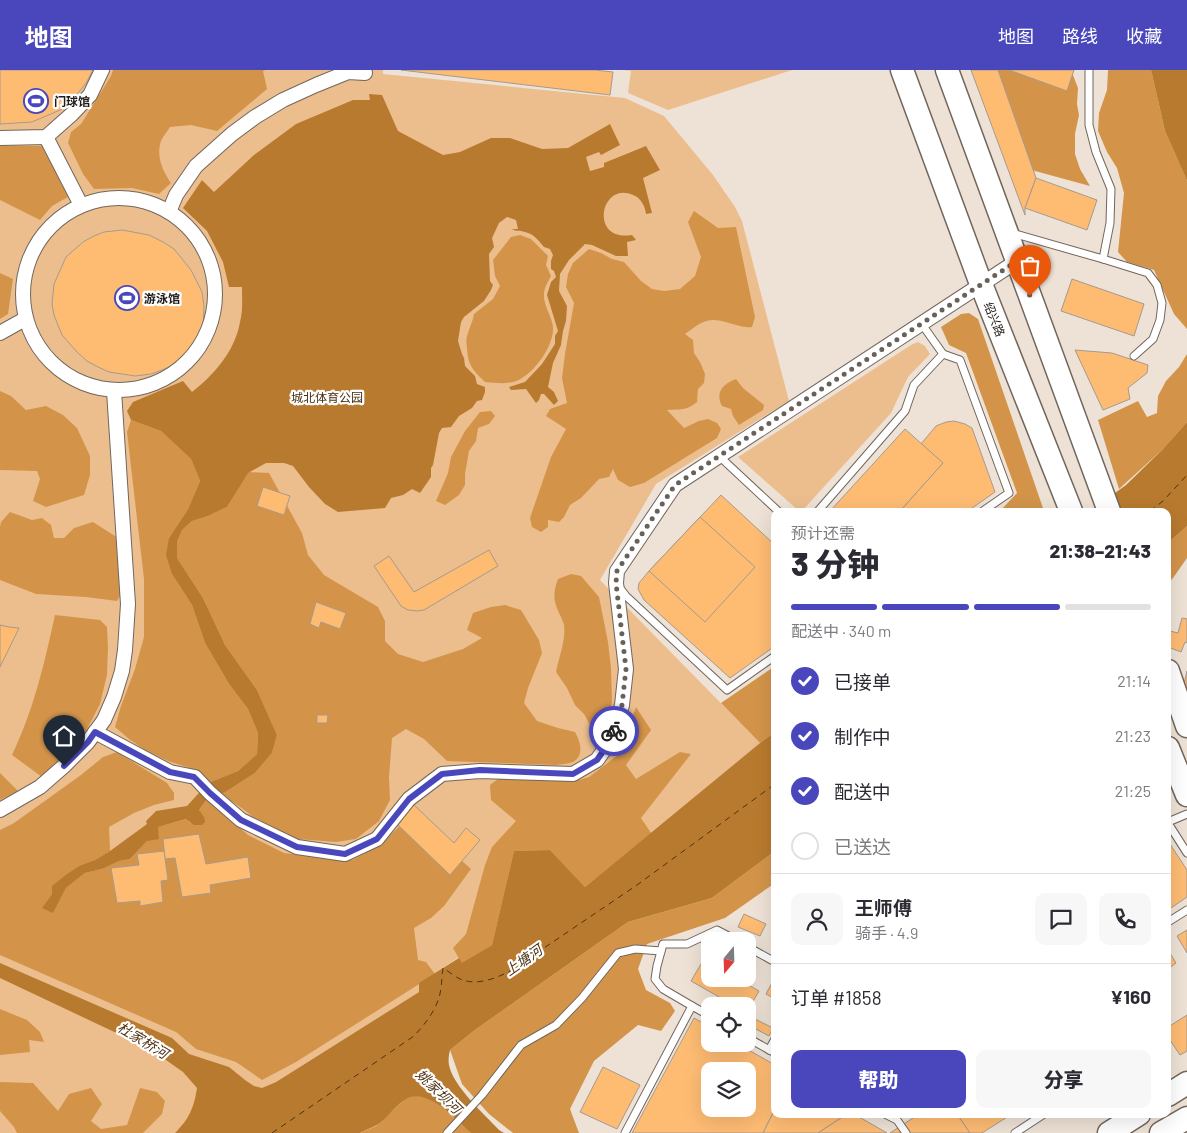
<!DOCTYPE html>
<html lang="zh">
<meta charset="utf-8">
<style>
body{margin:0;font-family:Barlow,"Noto Sans SC",sans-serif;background:#f7f7f7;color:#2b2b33;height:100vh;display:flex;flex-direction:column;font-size:19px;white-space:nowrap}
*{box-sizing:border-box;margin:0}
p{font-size:16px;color:#7c7c81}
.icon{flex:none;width:28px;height:28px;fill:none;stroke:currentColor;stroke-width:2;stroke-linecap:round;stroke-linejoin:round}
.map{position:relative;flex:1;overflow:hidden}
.drawer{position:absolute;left:771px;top:438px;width:400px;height:610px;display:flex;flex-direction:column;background:#fff;border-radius:10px;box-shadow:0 5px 20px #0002}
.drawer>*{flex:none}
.needle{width:32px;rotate:199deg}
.controls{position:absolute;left:701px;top:862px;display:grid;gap:10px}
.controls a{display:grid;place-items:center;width:55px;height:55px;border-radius:10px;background:#fff;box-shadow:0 5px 20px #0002;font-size:25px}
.pin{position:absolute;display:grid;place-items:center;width:42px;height:42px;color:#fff;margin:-51px -21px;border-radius:50% 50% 50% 0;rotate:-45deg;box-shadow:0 0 5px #0007}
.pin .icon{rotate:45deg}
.courier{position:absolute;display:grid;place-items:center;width:50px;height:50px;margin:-25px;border:4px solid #4a47bd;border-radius:50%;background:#fff;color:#222;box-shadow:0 1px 6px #0007}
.head em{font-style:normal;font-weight:800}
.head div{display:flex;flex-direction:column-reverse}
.head{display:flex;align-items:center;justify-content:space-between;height:85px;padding:0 20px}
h1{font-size:32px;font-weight:800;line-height:38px}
.bar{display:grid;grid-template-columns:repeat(4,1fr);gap:8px 5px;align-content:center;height:60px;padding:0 20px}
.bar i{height:6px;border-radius:4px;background:#e1e1e2}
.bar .current{background:#4a47bd}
.bar p{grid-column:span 4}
.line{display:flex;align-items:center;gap:12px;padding:0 20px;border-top:1px solid #e1e1e2}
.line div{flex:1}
.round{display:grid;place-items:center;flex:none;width:52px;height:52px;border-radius:10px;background:#f7f7f7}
ol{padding:0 20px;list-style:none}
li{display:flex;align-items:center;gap:15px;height:55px}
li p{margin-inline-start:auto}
li .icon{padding:5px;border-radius:50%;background:#4a47bd;color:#fff;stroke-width:4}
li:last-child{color:#7c7c81}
li i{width:28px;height:28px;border:2px solid #e1e1e2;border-radius:50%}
.action{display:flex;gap:10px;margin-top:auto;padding:10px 20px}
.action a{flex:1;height:58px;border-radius:10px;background:#4a47bd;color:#fff;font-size:20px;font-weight:800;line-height:58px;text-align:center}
.action a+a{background:#f7f7f7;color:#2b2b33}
header{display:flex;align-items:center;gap:30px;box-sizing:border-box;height:70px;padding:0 25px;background:#4a47bd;color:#fff}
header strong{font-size:24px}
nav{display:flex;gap:28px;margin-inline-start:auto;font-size:18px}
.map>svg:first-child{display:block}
</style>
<header>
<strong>地图</strong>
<nav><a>地图</a><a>路线</a><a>收藏</a></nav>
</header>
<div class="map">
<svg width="1187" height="1063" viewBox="0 0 1187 1063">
<rect width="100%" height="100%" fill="#eee2d6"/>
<!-- green -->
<g fill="#ecbe8e">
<polygon points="0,0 383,0 383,4 625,28 664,46 713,105 735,137 742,151 789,331 656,414 600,510 760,673 585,817 492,875 458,888 420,913 419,922 276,1012 185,1053 175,1063 0,1063"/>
<polygon points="623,0 792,0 668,40 628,23 631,1"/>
<polygon points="918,272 925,276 930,284 908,307 891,343 802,441 799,441 738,387 911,275"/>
</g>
<!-- forest -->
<g fill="#d3944a">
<path d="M113,0H266L263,1L267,19L217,61L191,55L170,57C167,62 163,66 161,71C156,86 162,100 171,113L159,124L132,118L94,119L83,104L68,73L71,62L81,54L111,6Z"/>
<polygon points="987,0 1071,0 1078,18 1077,34 1079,45 1075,64 1075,84 1080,99 1090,116 1024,98"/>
<polygon points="1108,0 1151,0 1165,61 1187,111 1187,259 1174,244 1154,200 1127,192 1118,182 1124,123 1117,98 1107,82 1098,61 1099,43 1107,20"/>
<polygon points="0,76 42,76 68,127 52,136 40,150 0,130"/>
<path d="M694,141L718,158L736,157L755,247L752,257C742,258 738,255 729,253C707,246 702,252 685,264L693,270L694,283L700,292L705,304L704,313L698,319L697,332C686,341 680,339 667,340L684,358L699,351L708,349L717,353L721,359L717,368L644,413L630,417L618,410L613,399L609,407L599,409L581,428L570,435L564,447L559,452L548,450V457L541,462L532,457L530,448L551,387L566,359L546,346L550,339L567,333L562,308L565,284L574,233L566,217L568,204L573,193L589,179L601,183L612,189L624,192L641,211L652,219L664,221L680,219L695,206L701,187L688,152Z"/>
<path d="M520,165L531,169L548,186L546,195L551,206C548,212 544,218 544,224C543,236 553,247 553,258C554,277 531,308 513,312C504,314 494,313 485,312C473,300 468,296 467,278C466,273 466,267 468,263C470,256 473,251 474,244L493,229L500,216L495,206L493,190L511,167Z"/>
<polygon points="0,203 13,209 8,244 0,249"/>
<polygon points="969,243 978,249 1044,441 1000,441 1017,423 966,283 949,275 941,257 961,244"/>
<polygon points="1187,284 1187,352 1163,379 1119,419 1098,350 1138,331 1147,347 1157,343 1158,326 1166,311 1179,297"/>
<path d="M736,309L743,318L764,335L763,340L739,355L733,346L731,339L722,336C715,322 723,314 736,309Z"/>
<polygon points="0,321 11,326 26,340 46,336 63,345 77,358 90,386 90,405 84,425 46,437 33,431 40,409 37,401 0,400"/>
<polygon points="491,341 495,346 489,354 478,358 476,371 469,381 465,404 465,415 459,425 445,435 436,431 448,403 451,387 465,361 480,342"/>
<polygon points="131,350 161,361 191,389 200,411 188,439 169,468 172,504 192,535 205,573 229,614 248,639 258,663 257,684 238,701 208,713 190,698 168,691 145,680 129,669 115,657 121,636 135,599 144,567 144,509 127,362"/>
<path d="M248,402L269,403L302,463L308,485L324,505L378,537L385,551V571L398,584L423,592L463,579L482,568L467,560L473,543L491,537L505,535L521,540L539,570L542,583L528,618L524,633L537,651L558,658L575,662C580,671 585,685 573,692C568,694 560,694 556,695L447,691L424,669L406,659L392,668L389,707L390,730L379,751L356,769L336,772L297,769L266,757L243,739L221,724L255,703L272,683L277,665L257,620L225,575L203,528L177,488V472L182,460L192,451L208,446L227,437Z"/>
<polygon points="10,442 32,450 42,448 51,455 54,468 64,468 74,458 93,452 118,468 123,520 117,531 86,527 36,524 0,510 0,457 1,452"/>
<polygon points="1187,456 1187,488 1173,508 1168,513 1168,473"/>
<path d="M571,504L581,506L599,527L608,572L611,598L612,630L610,645L604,656L595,664L584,644L575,635L567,618L556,602C559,586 566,571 564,555C563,551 561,547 559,543C553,530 553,522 558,509Z"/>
<path d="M55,545L100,550L107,557L108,578L107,605L100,634L84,665L42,707L12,685C34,639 44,595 55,545Z"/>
<polygon points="775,596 775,662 760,673 721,633"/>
<polygon points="636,637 651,660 626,695 636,709 680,682 691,684 641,748 651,763 585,817 550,780 514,781 492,875 462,894 453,878 466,864 485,795 492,777 516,751 491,730 490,715 499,708 579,710 589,707 618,685"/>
<polygon points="117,682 167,713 174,723 174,730 154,735 134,743 109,757 110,781 95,790 81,795 52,824 43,837 53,842 66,818 85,803 102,799 119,791 130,789 147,771 157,757 187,749 190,753 207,729 248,765 284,783 333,789 352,790 381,775 410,745 471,799 444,836 431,848 414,858 418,890 426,892 435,904 296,992 262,1010 236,992 196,979 176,962 0,885 0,760 14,753 81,705 103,687"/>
<polygon points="0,703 18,721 0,730"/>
<polygon points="775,781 775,813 725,848 647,874 638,899 646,920 670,933 675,941 661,961 638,955 594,991 570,1039 579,1063 513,1063 489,1044 462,1014 450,980 475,960 628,852 712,828"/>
<polygon points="0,939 27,950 40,962 44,972 29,970 30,982 0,985"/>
<polygon points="0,1012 33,1013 58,1041 69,1024 91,1018 102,1034 91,1051 101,1059 127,1055 140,1018 157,1022 165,1031 162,1044 143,1063 17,1063 14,1057 0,1041"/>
<polygon points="415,1025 428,1028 443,1038 471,1063 360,1063 376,1056 405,1029"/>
</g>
<!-- water -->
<g fill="#b87a2e">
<polygon points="1151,0 1187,0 1187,111 1165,61"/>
<path d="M369,24L382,25L398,61L443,85L460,82L491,68H510L542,79L568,78L610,54L620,75L601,85L599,82L586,87L590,101L604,97V93L646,76L660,100L643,108L652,143L646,144C645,136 641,128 633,125C601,110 588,172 632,165L636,170L627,172L628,186H616L592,175L585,174L569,190L560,204L559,221L567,236L566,251L563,261L561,275L553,293L548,317L554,322L558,331L554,335L544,324H541L539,330L536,333L526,319L511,320L509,317L525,312L542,294L555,274V266L558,261L547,225L551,212L556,207L554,201L551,199V191L553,185L550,179L544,177C538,170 534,164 525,162C519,160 517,162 512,159H518L516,150L507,147L499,153L492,168L494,177L489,184L490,211L493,215L491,220L484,231L464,247L461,252L458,271L462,284L464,288L465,296L475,306L477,314L485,317V322L482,330L477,331L472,338L459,346L451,357L442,358L439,363L433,395L431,398V407L420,423L412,419L403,425L391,428L385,438L338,442L325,434L309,417L293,396L284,393H266L248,403L227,437L208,446L192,451L182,460L177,472V488L203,528L225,575L257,620L277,665L272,683L255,703L225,722L207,729L199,740L204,747L205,752L202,755H194L186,749L158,757L159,769L147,771L130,789L119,791L102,799L85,803L66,818L53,843L42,838L52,824V816L67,804L81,795L95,790L110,781L147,754L146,751L156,741L187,736L208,713L238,701L257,684L258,663L248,639L229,614L205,573L192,535L172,504L166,485L169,468L188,439L200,411L191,389L161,361L131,350L127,341L133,332L183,311L192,322C214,305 235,281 240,252C243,241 242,229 242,217H229L223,192L207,161L183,138L202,110L214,122L254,85L296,54L353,30H370Z"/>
<polygon points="1187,352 1187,456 1168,473 1168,441 1090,441 1126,415 1163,379"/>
<path d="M775,662V781L712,828L628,852L475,960L450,980C449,984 448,990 449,995C453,1016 484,1044 499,1060L504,1063H471C456,1050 424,1013 403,1031C394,1038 387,1048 377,1055C372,1058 365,1060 360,1063H175C189,1049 194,1038 197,1018L183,1002L156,983L127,968L0,908V893L172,968L189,984L229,997L245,1010L254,1016L262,1018L276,1012L419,922V913L459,888L462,893L492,875L514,781L550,780L585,817L760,673Z"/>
</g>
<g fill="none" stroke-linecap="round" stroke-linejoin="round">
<!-- ferry -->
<g stroke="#4d3313" stroke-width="1" stroke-dasharray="6 5" stroke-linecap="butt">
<polyline points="1150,441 1163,431 1187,405"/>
<path d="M272,1063L414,966C426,953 439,937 441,918C442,911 442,904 443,898C448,901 454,906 460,909C476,916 495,909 510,901L637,815L775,714"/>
</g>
</g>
<!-- building -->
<g fill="#febc73" stroke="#a59a8f" fill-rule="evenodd">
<polygon points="0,0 93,0 86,13 67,37 32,52 0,54"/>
<polygon points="401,0 595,0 613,2 610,25"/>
<polygon points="971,0 998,0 1036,108 1025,138 1025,145"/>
<polygon points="1009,0 1074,0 1067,21"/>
<polygon points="1036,108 1097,130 1087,160 1025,138"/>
<polygon points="122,160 149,165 163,172 174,179 191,200 202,222 204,236 203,263 198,272 191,280 173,295 162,300 151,304 135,306 109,302 98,297 87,291 77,282 62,265 54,245 52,234 54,214 66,187 83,172 94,166 104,162"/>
<polygon points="1072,209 1144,234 1134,266 1061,241"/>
<polygon points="1075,280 1112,283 1148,295 1147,303 1128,318 1130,329 1103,340"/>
<polygon points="954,351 965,354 972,358 995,422 968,441 900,441 943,393 921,374 936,356 946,352"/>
<polygon points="905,359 943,393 900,441 830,441"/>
<polygon points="263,417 290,426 284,445 257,436"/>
<polygon points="721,425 775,475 775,576 730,608 644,530 638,519 639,513 649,501"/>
<polygon points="700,447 755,497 705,552 649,501"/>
<polygon points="489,480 498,496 424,540 417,541 408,540 401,536 374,496 389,486 414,522"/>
<polygon points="316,532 346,543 340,559 321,552 319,558 310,554"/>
<polygon points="1182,548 1187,549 1187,573 1185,572 1181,582 1168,577 1168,568 1170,561 1178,563"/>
<polygon points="0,555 9,557 19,558 0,597"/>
<polygon points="1187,601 1187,620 1183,618"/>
<polygon points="317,645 328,645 327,653 317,653"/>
<polygon points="413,734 454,773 466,758 480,770 450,805 396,753"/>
<polygon points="199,764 206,794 248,787 251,808 210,815 211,823 182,827 175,788 165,789 163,769"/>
<polygon points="1168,771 1187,800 1187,827 1168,840"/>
<polygon points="164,781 168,810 161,811 163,832 140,836 140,831 117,833 111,798 139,795 137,784"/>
<polygon points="744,844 766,854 760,866 738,857"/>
<polygon points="1187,860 1187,883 1177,866"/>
<polygon points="1168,880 1176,893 1168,899"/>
<polygon points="704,889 710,892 710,909 738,909 759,921 748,940 748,936 735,936 691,911"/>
<polygon points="775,907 775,929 766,924"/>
<polygon points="1187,945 1187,981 1180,985 1168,967 1168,957"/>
<path d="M694,948L710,957V974H738L775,995V1039L763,1063H632ZM710,1001H748V1039H710Z"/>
<polygon points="755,949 773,958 769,966 752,957"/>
<polygon points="603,997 640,1015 617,1059 580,1042"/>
<polygon points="775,1039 775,1044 847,1044 818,1063 763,1063"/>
<polygon points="847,1044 854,1044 887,1063 818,1063"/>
<polygon points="919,1044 957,1044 970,1062 968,1063 890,1063"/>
<polygon points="957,1044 1012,1044 982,1063 970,1063"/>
</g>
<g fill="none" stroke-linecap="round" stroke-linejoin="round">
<defs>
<g id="service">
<polyline points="1089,0 1089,55 1096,82 1111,119 1110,153 1103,189 1148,203 1157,215 1162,233 1160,250 1153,269 1134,286"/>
<polyline points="1012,163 1103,189"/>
<polyline points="943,284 960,290 1009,423 983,441"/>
<polyline points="719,386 778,441"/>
<polyline points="818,441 905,341 914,315 943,284 921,253"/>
<polyline points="619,517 626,526 727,620 775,586"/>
<polyline points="1168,752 1187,744"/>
<polyline points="1168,753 1187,783"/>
<polyline points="1168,852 1187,840"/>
<polyline points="748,877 775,892"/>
<polyline points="692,936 663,919 655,909 657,896 663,874 687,874 717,860 738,871"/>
<polyline points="748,968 775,983"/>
<polyline points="769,980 775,969"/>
<polyline points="885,1044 897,1050 906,1063"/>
<polyline points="447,1063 482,1025 521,975 556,955 582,928 618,883 635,879 661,881"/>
<polyline points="625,1063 692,936 710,946"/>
<polyline points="1015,1063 1044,1044"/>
</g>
<g id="minor">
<polyline points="46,67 81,135"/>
<polyline points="0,68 46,67 72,44 90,25 102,0"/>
<circle cx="119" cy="224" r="96"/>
<polyline points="169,142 176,125 196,96 232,64 255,47 283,30 316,15 348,2 365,3"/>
<polyline points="0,263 25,249"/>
<polyline points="95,662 170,702 195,707 210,723 241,750 297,777 345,784 377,769 409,729 442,704 480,701 573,704 597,690 613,667 622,635 626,599 616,513 617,501 675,415 1017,191"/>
<polyline points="0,740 40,717 64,696 88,672 104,650 114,627 122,601 125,580 128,534 114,321"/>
</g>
<g id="primary">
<polyline points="902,0 981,214 1071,441"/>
<polyline points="947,0 1109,441"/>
<polyline points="1168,601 1187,656"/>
<polyline points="1168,678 1187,725"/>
<polyline points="1168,1025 1187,1013"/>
<polyline points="1109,1063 1139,1044"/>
<polyline points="1161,1063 1187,1048"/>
</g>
</defs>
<!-- service casing -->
<use href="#service" stroke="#71665c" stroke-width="9"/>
<!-- minor casing -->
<use href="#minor" stroke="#71665c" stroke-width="16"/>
<!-- primary casing -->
<use href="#primary" stroke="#71665c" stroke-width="25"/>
<!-- service -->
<use href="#service" stroke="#fff" stroke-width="7"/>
<!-- minor -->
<use href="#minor" stroke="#fff" stroke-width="14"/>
<!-- primary -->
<use href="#primary" stroke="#fff" stroke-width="22"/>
</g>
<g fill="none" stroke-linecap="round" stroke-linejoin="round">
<!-- done -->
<polyline stroke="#68615a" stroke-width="5" stroke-dasharray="0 9" points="614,661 622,635 626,599 616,513 617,501 675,415 1017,191 1030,226"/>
<!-- route -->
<polyline stroke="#4a47bd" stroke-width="6" points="64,696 88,672 95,662 170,702 194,707 210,723 241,750 297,777 345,784 377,769 409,729 442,704 480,700 573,704 597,690 613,667 614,661"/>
</g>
<!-- icons -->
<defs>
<symbol id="stadium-ring" viewBox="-11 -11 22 22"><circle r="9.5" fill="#fff" stroke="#4a47bd" stroke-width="1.5"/><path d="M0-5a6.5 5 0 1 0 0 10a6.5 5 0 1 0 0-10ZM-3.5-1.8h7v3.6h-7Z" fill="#4a47bd"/></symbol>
</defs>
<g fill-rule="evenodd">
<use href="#stadium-ring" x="22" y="17" width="28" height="28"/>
<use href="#stadium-ring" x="113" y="214" width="28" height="28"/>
</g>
<g text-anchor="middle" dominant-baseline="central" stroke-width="4.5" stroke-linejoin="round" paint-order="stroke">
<!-- poi labels -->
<g font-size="12" font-weight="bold" fill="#201c18" stroke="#fff" text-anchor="start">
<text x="54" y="31">门球馆</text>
<text x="144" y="228">游泳馆</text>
</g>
<!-- street labels -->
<g font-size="12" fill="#201c18" stroke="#fff">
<text transform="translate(995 249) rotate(68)">绍兴路</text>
</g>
<!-- park labels -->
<g font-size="12" fill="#492f0f" stroke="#fff">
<text x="327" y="327">城北体育公园</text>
</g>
<!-- water labels -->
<g font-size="14" font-style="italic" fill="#4d3313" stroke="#fff">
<text transform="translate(523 890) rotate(-35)">上塘河</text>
<text transform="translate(143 970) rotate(31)">杜家桥河</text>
<text transform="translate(439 1021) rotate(44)">姚家坝河</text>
</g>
</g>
</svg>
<div class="controls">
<a><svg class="needle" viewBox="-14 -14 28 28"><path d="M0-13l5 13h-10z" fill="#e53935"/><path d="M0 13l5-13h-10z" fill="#7c7c81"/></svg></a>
<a><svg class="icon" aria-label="locate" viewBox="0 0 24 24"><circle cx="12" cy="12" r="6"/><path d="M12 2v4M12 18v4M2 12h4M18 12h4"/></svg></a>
<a><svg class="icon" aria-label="layers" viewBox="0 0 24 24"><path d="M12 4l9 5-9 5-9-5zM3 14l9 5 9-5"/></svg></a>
</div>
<div class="pin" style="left:1030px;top:226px;background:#ea580c"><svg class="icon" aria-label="bag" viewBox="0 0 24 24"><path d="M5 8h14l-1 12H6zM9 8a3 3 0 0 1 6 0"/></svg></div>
<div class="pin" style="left:64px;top:696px;background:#1f2937"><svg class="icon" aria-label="home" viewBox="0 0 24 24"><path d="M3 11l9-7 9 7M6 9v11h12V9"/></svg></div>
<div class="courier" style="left:614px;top:661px"><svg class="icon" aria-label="bike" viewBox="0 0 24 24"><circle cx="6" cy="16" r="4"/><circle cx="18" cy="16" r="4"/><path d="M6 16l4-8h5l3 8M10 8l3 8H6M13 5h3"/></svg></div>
<section class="drawer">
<div class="head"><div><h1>3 分钟</h1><p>预计还需</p></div><em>21:38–21:43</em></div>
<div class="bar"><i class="current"></i><i class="current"></i><i class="current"></i><i></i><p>配送中 · 340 m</p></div>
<ol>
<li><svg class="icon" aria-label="check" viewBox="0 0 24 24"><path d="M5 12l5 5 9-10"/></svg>已接单<p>21:14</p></li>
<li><svg class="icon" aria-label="check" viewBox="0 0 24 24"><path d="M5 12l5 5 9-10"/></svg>制作中<p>21:23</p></li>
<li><svg class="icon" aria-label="check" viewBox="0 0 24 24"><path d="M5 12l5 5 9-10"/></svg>配送中<p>21:25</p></li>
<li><i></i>已送达</li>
</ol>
<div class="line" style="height:90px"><a class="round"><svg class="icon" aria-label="person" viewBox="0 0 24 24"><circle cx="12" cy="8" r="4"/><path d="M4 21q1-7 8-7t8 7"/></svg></a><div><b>王师傅</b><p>骑手 · 4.9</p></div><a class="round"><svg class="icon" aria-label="chat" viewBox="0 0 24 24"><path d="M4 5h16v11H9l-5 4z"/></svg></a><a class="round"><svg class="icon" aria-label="phone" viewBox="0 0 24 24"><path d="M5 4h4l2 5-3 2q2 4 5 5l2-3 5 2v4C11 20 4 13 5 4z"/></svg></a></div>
<div class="line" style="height:65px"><div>订单 #1858</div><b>¥160</b></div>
<div class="action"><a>帮助</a><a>分享</a></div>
</section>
</div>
